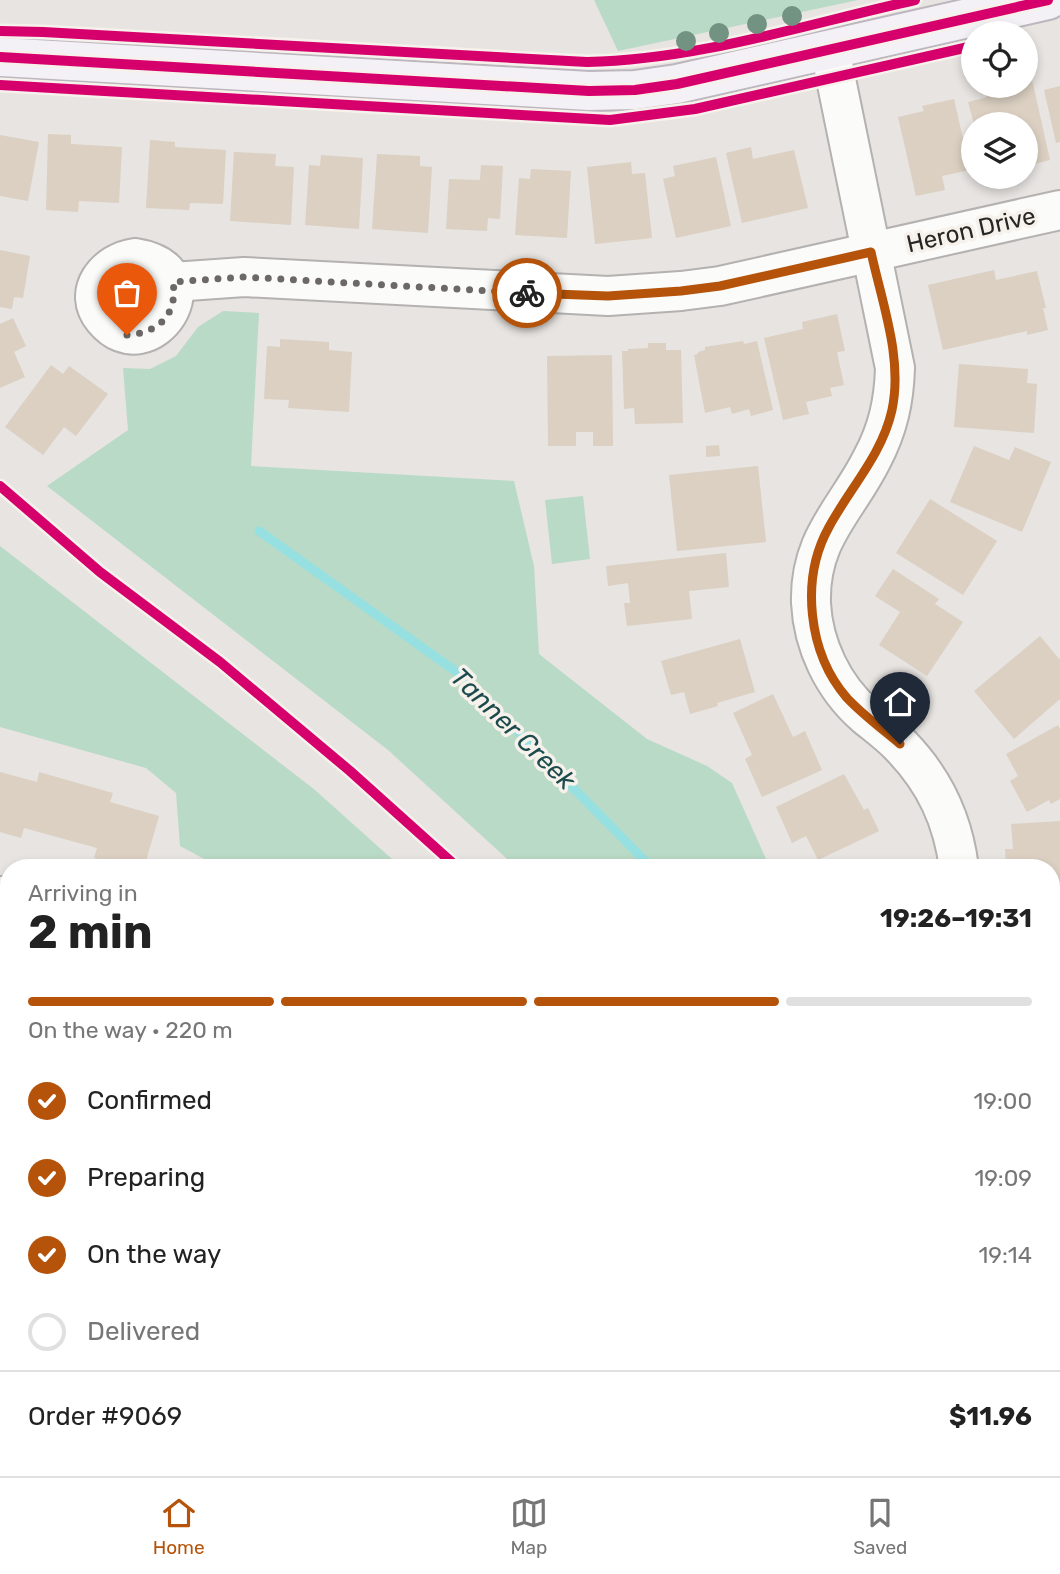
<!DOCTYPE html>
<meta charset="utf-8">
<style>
body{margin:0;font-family:Rubik,sans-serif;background:#f2f2f2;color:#222;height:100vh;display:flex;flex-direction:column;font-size:26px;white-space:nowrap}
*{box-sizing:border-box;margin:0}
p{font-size:23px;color:#767676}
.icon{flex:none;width:38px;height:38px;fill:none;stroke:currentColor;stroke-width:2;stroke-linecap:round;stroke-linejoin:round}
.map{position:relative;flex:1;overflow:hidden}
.side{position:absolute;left:0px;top:859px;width:1060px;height:618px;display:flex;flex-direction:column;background:#fff;border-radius:28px 28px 0 0;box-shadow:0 4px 10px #0003}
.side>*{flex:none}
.buttons{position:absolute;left:961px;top:21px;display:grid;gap:14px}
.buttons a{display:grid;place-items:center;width:77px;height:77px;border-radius:50%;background:#fff;box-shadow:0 4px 10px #0003;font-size:35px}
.pin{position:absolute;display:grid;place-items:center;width:60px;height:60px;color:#fff;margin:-72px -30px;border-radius:50% 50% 50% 0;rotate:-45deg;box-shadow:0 0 7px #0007}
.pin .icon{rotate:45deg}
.courier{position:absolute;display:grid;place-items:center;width:70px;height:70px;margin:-35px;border:5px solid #b45309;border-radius:50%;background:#fff;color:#222;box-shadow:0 2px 9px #0007}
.summary em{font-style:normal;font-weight:700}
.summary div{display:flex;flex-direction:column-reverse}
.summary{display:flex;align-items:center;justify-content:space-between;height:119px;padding:0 28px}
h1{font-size:46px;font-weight:700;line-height:52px}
.bar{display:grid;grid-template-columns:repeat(4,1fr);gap:10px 7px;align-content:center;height:84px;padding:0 28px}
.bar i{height:9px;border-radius:5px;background:#e0e0e0}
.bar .selected{background:#b45309}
.bar p{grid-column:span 4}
.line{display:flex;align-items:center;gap:18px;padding:0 28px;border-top:2px solid #e0e0e0}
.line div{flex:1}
ol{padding:0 28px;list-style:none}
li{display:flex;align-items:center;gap:21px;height:77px}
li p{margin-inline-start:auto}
li .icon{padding:7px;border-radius:50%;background:#b45309;color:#fff;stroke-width:4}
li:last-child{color:#767676}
li i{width:38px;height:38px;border:4px solid #e0e0e0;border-radius:50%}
.menu{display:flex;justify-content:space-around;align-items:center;height:98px;border-top:2px solid #e0e0e0;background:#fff;font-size:19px;color:#767676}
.menu a{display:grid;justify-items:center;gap:4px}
.menu .selected{color:#b45309}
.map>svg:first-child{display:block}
</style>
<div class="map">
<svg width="1060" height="1476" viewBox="0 0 1060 1476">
<rect width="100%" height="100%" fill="#e7e4e1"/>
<!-- green -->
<g fill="#b9dac6">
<polygon points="594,0 858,0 618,51"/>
<polygon points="223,311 259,313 251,466 514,481 534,566 539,654 647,739 707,766 732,783 770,868 517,868 388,750 47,486 128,430 123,368 150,369 176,356 198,327"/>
<polygon points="583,496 590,559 552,564 545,500"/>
<polygon points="0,546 315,790 402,868 219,867 180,846 176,793 146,768 0,727"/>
<polygon points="1060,1232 1060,1476 718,1476 721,1468 1052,1468 1052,1233"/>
</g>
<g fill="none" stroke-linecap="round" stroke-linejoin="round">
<!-- stream -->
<polyline stroke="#96e0e2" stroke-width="9" points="259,531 465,678 652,868"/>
</g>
<!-- building -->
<g fill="#dbd0c2">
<polygon points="1031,75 1050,160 1026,166 1026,124 974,124 968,102 987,97 985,86 1026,86 1026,76"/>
<polygon points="1060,86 1060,142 1056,143 1044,90"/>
<polygon points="954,99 970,170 942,176 945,190 916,196 898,117 924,111 922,106"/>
<polygon points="48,134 71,135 71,144 122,147 119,203 79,201 78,212 46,210"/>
<polygon points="0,135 39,142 28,201 0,196"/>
<polygon points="150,140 175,142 175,147 226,150 223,204 190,203 189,210 146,208"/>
<polygon points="751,147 753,159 794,150 808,208 742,223 726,153"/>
<polygon points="234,152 276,154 275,166 294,167 291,225 230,221"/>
<polygon points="377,154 420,156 420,166 432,167 428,233 372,229"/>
<polygon points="321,155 363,158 359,229 305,225 309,165 320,166"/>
<polygon points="716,157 731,226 676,238 663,179 675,176 673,166"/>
<polygon points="631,162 632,174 645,173 652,238 595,244 587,167"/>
<polygon points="481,165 503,166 500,219 488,218 487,231 446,229 449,179 480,180"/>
<polygon points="531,169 571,171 567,238 515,235 519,178 530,179"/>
<polygon points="0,250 30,256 23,298 14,297 12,309 0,307"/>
<polygon points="994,270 996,280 1037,271 1046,308 1043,308 1048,330 1027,335 1027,331 943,350 928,285"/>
<polygon points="837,314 845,351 837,352 844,385 830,388 832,396 806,402 809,414 783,420 764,338 803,329 802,322"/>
<polygon points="13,318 26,346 14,352 25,377 0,388 0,324"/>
<polygon points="280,339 329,342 329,350 352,352 349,412 288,408 289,400 264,399 267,346 280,347"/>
<polygon points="743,341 744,344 757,341 773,410 751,416 749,409 732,414 730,407 705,413 694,355 698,354 698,352 705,350 705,347"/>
<polygon points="648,343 666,343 666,350 681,350 683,423 635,424 634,408 624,409 622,351 628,351 628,349 648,348"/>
<polygon points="612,355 613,446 593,446 593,432 576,432 576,446 548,446 547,356"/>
<polygon points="959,364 1028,369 1027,383 1037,384 1034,433 954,427"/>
<polygon points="51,365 63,374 69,366 108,394 76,436 64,427 43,455 5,427"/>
<polygon points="719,445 720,456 706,457 706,446"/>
<polygon points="974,446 1009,460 1015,447 1051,462 1022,532 950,502"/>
<polygon points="758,466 766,542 677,551 669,475"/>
<polygon points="930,499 997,541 963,595 896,553"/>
<polygon points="726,553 729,587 689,591 692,619 627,626 624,603 630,603 628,583 608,586 606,566"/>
<polygon points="893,569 939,599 935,604 963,622 927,676 879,645 900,612 875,596"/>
<polygon points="1040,636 1060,660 1060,699 1014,739 974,691"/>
<polygon points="740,639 755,692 717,703 718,706 690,714 684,692 671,695 661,661"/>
<polygon points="773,694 793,737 805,731 822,770 762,797 745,759 752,755 733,713"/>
<polygon points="1058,725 1060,729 1060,799 1051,804 1049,800 1027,812 1010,781 1018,776 1006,754"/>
<polygon points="0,772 37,782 39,772 88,786 113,793 110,802 159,816 144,868 129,868 94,858 97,848 24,828 21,838 0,832"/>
<polygon points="844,774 864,810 868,808 879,831 818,860 806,836 792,843 776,807"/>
<polygon points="1060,821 1060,887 1052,888 1052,868 1006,868 1005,849 1013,849 1011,824"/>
<polygon points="1052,901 1060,901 1060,979 1052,980"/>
<polygon points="0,953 9,955 9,1025 0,1022"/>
<polygon points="1057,986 1060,986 1060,1058 1052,1058 1052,988"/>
<polygon points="1060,1075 1060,1141 1052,1141 1052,1076"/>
<polygon points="357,1468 363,1468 364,1472 388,1468 413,1468 415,1476 319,1476"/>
<polygon points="460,1468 480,1468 486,1470 485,1476 458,1476"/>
</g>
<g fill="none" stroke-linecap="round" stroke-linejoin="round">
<defs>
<g id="minor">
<path d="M830,50L895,368C894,401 888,429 872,459C846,511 809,538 811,603C813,645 833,687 865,715C877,725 890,734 901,746C935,781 953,820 959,868"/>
<path d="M135,258C218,271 149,373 104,319C81,292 106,262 135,258Z"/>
<polyline points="173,282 244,277 608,296 681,291 720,286 1060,210"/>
<polyline points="0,896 9,899"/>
<polyline points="1052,1195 1060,1195"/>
<polyline points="207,1468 209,1476"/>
<polyline points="661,1476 664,1468"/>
</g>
<polyline id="major" points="0,57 589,91 635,90 677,84 1048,0"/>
</defs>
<!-- minor casing -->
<use href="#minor" stroke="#b4b1b0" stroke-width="42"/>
<!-- major casing -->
<use href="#major" stroke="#bcb6be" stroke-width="42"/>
<!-- minor -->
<use href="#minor" stroke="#fbfbfa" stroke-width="38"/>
<!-- major -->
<use href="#major" stroke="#f3f1f5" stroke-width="38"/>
<defs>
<g id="cycleway">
<path d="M0,31L43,32L587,62C697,60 807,24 915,0"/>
<polyline points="0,57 589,91 635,90 677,84 1048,0"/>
<polyline points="0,85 610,120 695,109 973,46"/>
<polyline points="0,486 100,572 220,662 350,771 458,868"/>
</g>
</defs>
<!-- cycleway casing -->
<use href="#cycleway" stroke="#f7f1eb" stroke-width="15"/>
<!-- cycleway -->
<use href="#cycleway" stroke="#d6006c" stroke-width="10"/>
</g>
<!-- trees -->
<g fill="#739382">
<circle cx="792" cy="16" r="10"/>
<circle cx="757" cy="24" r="10"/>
<circle cx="719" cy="33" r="10"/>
<circle cx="686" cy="41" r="10"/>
</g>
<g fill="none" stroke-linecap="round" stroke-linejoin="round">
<!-- done -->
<path stroke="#6b6866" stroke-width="7" stroke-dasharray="0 12.6" d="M127,335C158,333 178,315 173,282L244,277L527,293"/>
<!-- route -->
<path stroke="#b45309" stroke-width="9" d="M527,293L608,296L681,291L720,286L871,252C882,303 903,358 892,410C882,455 850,488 829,527C800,579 808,653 847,698C863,715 882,729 900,744"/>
</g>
<g text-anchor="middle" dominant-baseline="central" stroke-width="7" stroke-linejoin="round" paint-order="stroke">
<!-- street labels -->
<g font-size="24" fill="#282624" stroke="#f7f1eb">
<text transform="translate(971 230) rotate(-13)">Heron Drive</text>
</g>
<!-- water labels -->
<g font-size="26" font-style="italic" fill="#1b4b4c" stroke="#f7f1eb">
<text transform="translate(513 729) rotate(44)">Tanner Creek</text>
</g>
</g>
</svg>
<div class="buttons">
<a><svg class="icon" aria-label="locate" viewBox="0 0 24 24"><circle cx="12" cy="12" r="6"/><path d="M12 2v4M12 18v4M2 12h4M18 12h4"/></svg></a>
<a><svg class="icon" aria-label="layers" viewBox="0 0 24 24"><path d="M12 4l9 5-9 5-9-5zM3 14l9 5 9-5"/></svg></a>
</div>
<div class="pin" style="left:127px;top:335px;background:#ea580c"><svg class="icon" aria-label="bag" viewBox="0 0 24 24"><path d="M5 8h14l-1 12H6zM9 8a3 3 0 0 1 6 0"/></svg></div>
<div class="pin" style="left:900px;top:744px;background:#1f2937"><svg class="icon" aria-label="home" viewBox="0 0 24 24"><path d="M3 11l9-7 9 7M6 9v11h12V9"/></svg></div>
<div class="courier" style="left:527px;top:293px"><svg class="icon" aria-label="bike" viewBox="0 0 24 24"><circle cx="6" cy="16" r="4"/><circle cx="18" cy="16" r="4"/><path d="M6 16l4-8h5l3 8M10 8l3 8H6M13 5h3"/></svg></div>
<section class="side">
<div class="summary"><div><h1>2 min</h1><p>Arriving in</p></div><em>19:26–19:31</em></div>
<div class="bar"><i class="selected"></i><i class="selected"></i><i class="selected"></i><i></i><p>On the way · 220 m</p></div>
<ol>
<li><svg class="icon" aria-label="check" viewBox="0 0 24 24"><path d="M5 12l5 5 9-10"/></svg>Confirmed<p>19:00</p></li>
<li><svg class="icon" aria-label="check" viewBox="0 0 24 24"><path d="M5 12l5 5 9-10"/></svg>Preparing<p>19:09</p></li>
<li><svg class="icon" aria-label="check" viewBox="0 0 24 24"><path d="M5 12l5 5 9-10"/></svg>On the way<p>19:14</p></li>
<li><i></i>Delivered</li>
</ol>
<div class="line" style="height:91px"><div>Order #9069</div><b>$11.96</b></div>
</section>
</div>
<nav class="menu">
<a class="selected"><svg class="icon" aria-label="home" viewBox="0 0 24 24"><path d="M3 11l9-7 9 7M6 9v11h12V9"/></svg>Home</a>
<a><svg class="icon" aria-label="map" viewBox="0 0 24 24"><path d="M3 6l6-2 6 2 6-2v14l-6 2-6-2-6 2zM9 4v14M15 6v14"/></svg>Map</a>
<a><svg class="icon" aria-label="saved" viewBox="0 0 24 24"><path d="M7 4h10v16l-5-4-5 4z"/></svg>Saved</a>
</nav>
